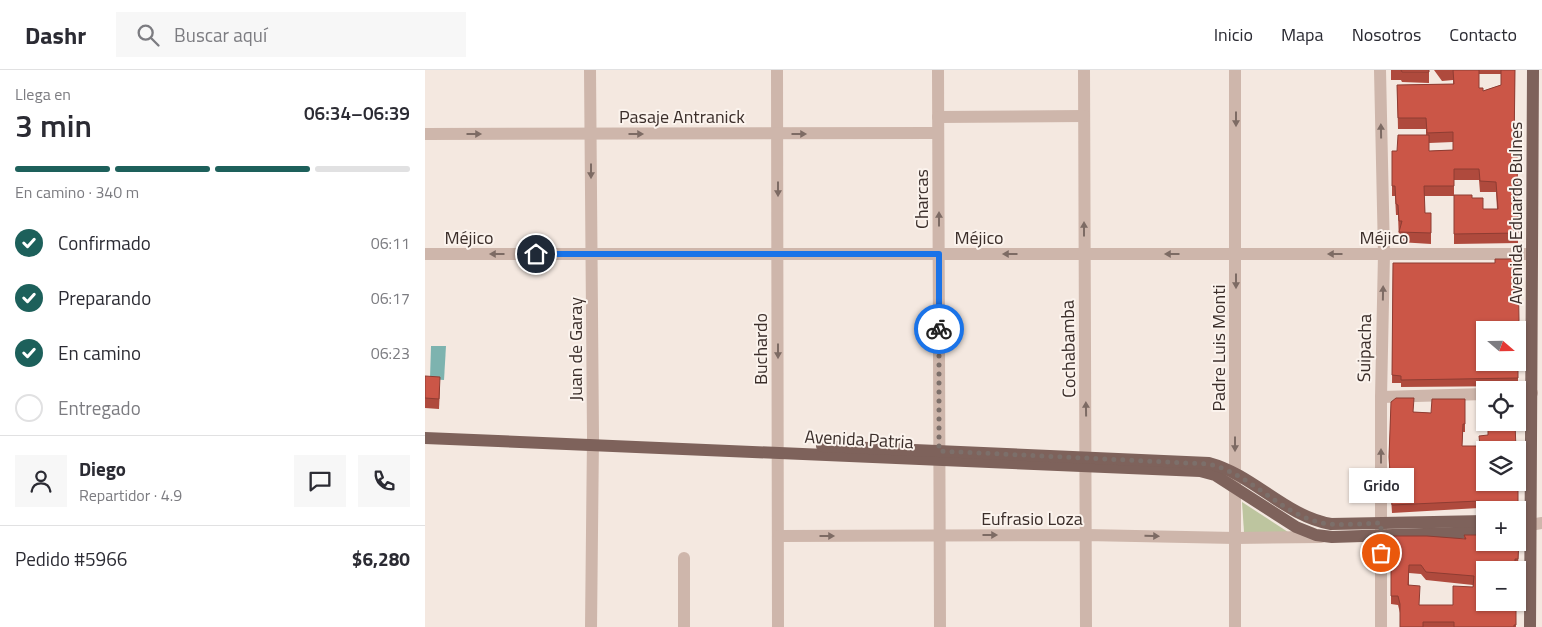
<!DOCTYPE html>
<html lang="es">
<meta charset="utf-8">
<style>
body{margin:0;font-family:"Titillium Web",sans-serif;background:#f7f7f7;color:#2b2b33;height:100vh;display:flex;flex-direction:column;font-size:19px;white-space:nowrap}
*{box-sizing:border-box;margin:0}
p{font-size:16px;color:#7c7c81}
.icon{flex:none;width:28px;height:28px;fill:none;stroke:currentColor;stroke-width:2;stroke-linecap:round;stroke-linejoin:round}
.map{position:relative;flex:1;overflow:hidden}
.sheet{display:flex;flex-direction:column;background:#fff;width:425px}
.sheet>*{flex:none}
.needle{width:32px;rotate:110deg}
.controls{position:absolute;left:1051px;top:251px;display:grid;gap:10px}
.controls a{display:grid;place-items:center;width:50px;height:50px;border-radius:0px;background:#fff;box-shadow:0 1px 4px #0004;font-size:25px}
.pin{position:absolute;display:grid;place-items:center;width:42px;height:42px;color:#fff;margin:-21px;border:2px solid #fff;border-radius:50%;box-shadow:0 1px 5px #0007}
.courier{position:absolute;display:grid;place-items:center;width:50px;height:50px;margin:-25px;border:4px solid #1a73e8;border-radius:50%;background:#fff;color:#222;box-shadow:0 1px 6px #0007}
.bubble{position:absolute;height:35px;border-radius:0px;background:#fff;box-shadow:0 1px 4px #0004;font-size:16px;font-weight:600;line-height:35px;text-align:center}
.summary em{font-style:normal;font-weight:600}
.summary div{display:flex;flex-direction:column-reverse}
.summary{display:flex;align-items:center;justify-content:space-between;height:85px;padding:0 15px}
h1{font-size:32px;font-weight:600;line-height:38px}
.bar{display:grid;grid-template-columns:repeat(4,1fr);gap:8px 5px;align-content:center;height:60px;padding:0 15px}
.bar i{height:6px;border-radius:4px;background:#e1e1e2}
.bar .selected{background:#1d605b}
.bar p{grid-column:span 4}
.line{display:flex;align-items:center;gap:12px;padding:0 15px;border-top:1px solid #e1e1e2}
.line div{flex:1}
.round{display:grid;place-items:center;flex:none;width:52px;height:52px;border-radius:0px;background:#f7f7f7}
ol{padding:0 15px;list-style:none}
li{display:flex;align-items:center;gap:15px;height:55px}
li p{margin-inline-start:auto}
li .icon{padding:5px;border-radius:50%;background:#1d605b;color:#fff;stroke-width:4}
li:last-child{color:#7c7c81}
li i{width:28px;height:28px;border:2px solid #e1e1e2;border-radius:50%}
header{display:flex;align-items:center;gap:30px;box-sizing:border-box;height:70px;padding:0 25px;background:#fff;border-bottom:1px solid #e1e1e2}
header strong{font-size:24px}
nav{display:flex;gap:28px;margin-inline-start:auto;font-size:18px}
.search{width:350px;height:45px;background:#f7f7f7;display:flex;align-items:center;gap:12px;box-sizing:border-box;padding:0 18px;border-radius:0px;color:#7c7c81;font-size:19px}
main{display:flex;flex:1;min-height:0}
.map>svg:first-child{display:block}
</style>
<header>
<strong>Dashr</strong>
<div class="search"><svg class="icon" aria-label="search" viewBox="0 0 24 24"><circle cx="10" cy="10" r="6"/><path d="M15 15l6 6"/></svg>Buscar aquí</div>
<nav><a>Inicio</a><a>Mapa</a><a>Nosotros</a><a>Contacto</a></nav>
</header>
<main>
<section class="sheet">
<div class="summary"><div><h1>3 min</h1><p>Llega en</p></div><em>06:34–06:39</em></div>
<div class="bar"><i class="selected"></i><i class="selected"></i><i class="selected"></i><i></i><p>En camino · 340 m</p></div>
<ol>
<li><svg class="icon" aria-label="check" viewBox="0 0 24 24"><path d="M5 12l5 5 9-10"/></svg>Confirmado<p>06:11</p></li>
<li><svg class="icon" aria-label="check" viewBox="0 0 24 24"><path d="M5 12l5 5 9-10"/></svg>Preparando<p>06:17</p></li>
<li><svg class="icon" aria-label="check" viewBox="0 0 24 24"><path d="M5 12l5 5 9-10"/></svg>En camino<p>06:23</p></li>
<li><i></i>Entregado</li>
</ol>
<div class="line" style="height:90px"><a class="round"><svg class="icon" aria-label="person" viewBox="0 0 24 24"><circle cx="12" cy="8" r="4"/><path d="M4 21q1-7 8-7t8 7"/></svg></a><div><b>Diego</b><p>Repartidor · 4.9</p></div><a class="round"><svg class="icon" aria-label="chat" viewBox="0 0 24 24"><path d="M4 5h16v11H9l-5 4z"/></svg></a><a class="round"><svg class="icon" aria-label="phone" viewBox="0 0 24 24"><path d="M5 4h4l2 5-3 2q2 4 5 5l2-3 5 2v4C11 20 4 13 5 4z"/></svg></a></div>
<div class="line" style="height:65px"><div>Pedido #5966</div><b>$6,280</b></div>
</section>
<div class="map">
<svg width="1117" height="557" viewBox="0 0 1117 557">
<rect width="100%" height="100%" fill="#f4e8e0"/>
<!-- green -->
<polygon fill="#bdc59f" points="817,432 863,462 819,462"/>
<!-- water -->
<polygon fill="#7db3af" points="6,276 21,276 19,310 5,309"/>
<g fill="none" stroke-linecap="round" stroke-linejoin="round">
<!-- minor -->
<g stroke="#ceb6ab" stroke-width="12">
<polyline points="165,0 168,367 166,557"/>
<polyline points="352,0 353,557"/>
<polyline points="513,0 515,557"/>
<polyline points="659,0 661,557"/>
<polyline points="955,0 959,184 956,327 956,557"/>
<polyline points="513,47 659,46"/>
<polyline points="0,64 513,63"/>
<polyline points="0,184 1107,184"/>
<polyline points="1092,324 1107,323"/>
<polyline points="956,327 1060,324"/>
<polyline points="1105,455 1117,453"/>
<polyline points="354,466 661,465 810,468 896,467"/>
<polyline points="259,557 259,488"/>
<polyline points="810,557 810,0"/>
</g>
<!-- major -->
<g stroke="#7e625b" stroke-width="12">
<polyline points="0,368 775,401 790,405 871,457 891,465 907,467 1060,462"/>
<path d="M397,376L784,393C829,405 860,446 906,454L1060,451"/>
<polyline points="1092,453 1105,455"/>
<polyline points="1105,557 1108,0"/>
</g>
</g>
<!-- wall -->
<g fill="#af4a3d" fill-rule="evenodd">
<polygon points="966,0 1004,0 1004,13 977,12 976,10 966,10"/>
<path d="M1009,0H1090L1089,81H1092L1093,173L1029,174V126H999L1000,143H1006V174L974,172L973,145H971L970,126H967V81H972L1001,65V59H973L972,15L1028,14V10L1017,11ZM1054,4H1076V15L1058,21L1054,18ZM1028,72V80L1004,81V73ZM1029,110H1054L1055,122H1071L1072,139H1058L1047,128L1029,125Z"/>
<polygon points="968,193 1094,258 1092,270 1092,260 1060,260 1093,274 1093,316 976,317 976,313 967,313"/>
<polygon points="0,306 15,317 14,339 0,338"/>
<polygon points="1092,326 1095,329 1096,357 1090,358 1060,380 1065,416 1093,416 1093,440 1059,440 1054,438 967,443 964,395 966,332 989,342 1006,343 1040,329 1040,362 1038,362 1037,376 1055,376 1063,365 1063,358 1057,358 1056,327 1060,327 1060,352 1092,352"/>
<path d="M1039,465L1094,469L1093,498H1090L1091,557H975V543L973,535L966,534V466L1039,469ZM984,503L996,504L1001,510L1048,515V517L1028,535H994L984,515Z"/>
</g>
<!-- building -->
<g fill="#cb5647" stroke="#8e3c32" fill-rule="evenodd">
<polygon points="976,0 1004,0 1004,2 977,2"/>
<polygon points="1028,0 1054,0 1054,18 1058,18 1058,21 1076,15 1076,0 1090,0 1089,81 1092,81 1093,163 1029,164 1029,125 1047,125 1047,128 1058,128 1058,139 1073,139 1071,112 1055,111 1054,99 1029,99 1029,116 999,116 1000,143 1006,143 1006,163 974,162 977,151 974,151 973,135 971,134 970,116 967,116 967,81 972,81 973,65 1004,65 1004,81 1028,80 1028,62 1002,63 1001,48 973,48 972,15 1029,14"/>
<polygon points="1070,189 1087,189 1093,195 1094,250 1092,263 1092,260 1060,260 1060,292 1092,292 1093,274 1093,308 976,310 976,306 967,305 968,193 1070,193"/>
<polygon points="0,306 15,307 14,329 0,328"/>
<polygon points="1092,326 1095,329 1096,350 1092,350"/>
<polygon points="1056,327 1060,327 1060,351 1057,351"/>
<polygon points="971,328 989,328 988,342 1006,343 1007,329 1040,329 1040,354 1038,354 1037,376 1055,376 1054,366 1063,365 1063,352 1090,352 1091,380 1060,380 1060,412 1065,412 1065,416 1093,416 1093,433 1059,433 1054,431 967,435 964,387 966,332"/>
<path d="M1039,465H1060V472H1092V468L1094,469L1093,489H1090V500H1060V532H1091V555H1089V557H1029V552H998V557H975V534L973,526H966V466H1002L1041,469ZM984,495H996L1001,502L1049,506L1048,517L1028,516V535H994L995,516L983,515Z"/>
</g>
<!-- one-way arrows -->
<defs><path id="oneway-solid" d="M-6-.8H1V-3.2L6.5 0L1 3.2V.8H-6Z" transform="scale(1.25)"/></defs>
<g fill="#7d6b64">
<use href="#oneway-solid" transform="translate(811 49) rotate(90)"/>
<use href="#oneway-solid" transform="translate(956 61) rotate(-91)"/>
<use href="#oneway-solid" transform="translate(49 64)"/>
<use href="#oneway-solid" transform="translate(211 64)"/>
<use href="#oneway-solid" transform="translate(374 64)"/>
<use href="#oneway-solid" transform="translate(166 101) rotate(90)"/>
<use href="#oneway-solid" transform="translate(353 119) rotate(90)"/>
<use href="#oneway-solid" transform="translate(514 149) rotate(-90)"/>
<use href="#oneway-solid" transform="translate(659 159) rotate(-90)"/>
<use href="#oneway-solid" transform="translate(72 184) rotate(180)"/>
<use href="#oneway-solid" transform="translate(585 184) rotate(-180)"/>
<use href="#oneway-solid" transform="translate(747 184) rotate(180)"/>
<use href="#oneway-solid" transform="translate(910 184) rotate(180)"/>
<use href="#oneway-solid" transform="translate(811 211) rotate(90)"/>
<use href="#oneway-solid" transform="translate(958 223) rotate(-89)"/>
<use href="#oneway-solid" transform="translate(353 281) rotate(90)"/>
<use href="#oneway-solid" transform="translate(661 339) rotate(-91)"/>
<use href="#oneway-solid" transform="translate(810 374) rotate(90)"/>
<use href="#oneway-solid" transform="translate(956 386) rotate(-90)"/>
<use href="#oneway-solid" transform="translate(565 465)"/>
<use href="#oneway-solid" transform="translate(402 466)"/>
<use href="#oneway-solid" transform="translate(727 466) rotate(1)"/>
</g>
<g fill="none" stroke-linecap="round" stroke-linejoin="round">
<!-- done -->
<path stroke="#7c6f6a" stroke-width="5" stroke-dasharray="0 9" d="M514,259V381L784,394C825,404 853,441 893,452C913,457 936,453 956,453V483"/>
<!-- route -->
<polyline stroke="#1a73e8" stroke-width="6" points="111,184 514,184 514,259"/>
</g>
<g text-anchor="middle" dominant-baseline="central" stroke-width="4" stroke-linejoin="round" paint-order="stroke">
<!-- street labels -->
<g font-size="18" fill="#3b2e2a" stroke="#fbf3ed">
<text x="257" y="46">Pasaje Antranick</text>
<text transform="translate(496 129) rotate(-90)">Charcas</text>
<text transform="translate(1090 143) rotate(-90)">Avenida Eduardo Bulnes</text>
<text x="44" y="167">Méjico</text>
<text x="554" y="167">Méjico</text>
<text x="959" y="167">Méjico</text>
<text transform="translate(793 278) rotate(-90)">Padre Luis Monti</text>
<text transform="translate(939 278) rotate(-89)">Suipacha</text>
<text transform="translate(150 279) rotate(-90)">Juan de Garay</text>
<text transform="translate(335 279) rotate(-90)">Buchardo</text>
<text transform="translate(643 279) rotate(-91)">Cochabamba</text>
<text transform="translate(434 369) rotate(3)">Avenida Patria</text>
<text x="607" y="448">Eufrasio Loza</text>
</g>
</g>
</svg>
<div class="controls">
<a><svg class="needle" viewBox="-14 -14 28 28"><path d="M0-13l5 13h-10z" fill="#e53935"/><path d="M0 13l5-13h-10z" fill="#7c7c81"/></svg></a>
<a><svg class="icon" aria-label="locate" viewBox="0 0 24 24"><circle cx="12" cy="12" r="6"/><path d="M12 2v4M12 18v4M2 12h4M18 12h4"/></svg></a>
<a><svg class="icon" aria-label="layers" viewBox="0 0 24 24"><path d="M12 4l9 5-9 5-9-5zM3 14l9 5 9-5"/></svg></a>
<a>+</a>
<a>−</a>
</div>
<div class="pin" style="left:956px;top:483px;background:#ea580c"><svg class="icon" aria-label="bag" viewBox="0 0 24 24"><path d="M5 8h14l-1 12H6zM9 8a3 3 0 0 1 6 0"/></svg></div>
<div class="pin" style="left:111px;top:184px;background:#1f2937"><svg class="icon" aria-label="home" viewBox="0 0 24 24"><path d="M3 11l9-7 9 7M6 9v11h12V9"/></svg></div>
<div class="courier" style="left:514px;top:259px"><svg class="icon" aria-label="bike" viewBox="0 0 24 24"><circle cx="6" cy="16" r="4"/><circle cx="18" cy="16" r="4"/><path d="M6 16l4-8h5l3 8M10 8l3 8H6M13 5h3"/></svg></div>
<div class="bubble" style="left:924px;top:398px;width:65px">Grido</div>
</div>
</main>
